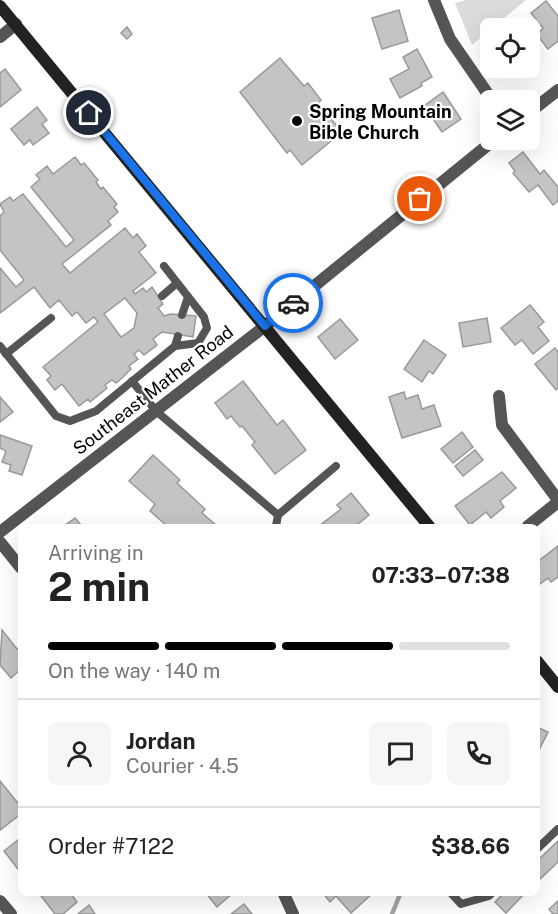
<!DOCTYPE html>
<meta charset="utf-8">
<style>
body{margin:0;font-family:"Public Sans",sans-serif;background:#f6f6f6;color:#222;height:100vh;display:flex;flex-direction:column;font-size:22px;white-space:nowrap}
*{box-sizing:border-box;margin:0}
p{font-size:20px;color:#767676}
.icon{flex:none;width:33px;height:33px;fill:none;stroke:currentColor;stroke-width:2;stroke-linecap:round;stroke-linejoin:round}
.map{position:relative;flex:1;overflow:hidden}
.details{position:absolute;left:18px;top:524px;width:522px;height:372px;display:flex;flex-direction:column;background:#fff;border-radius:9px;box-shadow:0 6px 24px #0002}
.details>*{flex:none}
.fabs{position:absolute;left:480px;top:18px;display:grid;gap:12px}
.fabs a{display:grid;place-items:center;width:60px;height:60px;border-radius:9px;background:#fff;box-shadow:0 6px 24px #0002;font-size:30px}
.pin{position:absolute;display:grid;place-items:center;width:51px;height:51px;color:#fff;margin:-26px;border:3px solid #fff;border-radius:50%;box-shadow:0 2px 6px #0007}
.courier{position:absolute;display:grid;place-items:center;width:60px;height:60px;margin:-30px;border:4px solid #1a73e8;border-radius:50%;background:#fff;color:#222;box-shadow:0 2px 8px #0007}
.head em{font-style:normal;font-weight:700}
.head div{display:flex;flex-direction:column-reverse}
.head{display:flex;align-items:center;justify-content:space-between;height:102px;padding:0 30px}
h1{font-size:39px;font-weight:700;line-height:45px}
.bar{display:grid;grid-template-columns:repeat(4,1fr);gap:9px 6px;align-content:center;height:72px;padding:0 30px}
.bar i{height:8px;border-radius:4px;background:#e0e0e0}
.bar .selected{background:#000}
.bar p{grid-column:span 4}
.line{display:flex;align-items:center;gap:15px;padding:0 30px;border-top:2px solid #e0e0e0}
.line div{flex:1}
.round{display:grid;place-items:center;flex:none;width:63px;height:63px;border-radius:9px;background:#f6f6f6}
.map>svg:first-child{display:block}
</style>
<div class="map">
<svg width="558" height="914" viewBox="0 0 558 914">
<rect width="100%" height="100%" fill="#fff"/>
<!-- green -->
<polygon fill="#dcdcdc" points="466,0 526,0 472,45 455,3"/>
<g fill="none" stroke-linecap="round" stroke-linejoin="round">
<!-- stream -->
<polyline stroke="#a3a3a3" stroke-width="4.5" points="392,914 401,892"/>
</g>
<!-- building -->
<g fill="#c4c4c4" stroke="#999" stroke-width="1.5" fill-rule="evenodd">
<polygon points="546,1 558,16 558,41 548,49 537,35 543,28 531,13"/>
<polygon points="399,10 408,41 382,49 372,18"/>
<polygon points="127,27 132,34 127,39 121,33"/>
<polygon points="417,49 432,77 421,83 422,86 400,98 390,79 409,69 403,57"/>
<polygon points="280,58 304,86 308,83 321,100 318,103 342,132 302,165 290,150 287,153 240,92"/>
<polygon points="5,69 21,90 0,107 0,73"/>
<polygon points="443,92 461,119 442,132 424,106"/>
<polygon points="37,107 47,120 42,124 49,133 33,145 30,140 24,145 11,129"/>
<polygon points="523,152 540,174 544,170 558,187 558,201 553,205 538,185 529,192 513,173 515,171 509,163"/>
<path d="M75,157L81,165L84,163L98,180L96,182L101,189L103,187L117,204L114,207L118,212L108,221L111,225L62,264L70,273L125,228L133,238L137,234L146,246L139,252L156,273L133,291L135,294L143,288L146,292L152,287L163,304L158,308L164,316L171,314L196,316L193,337L162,332L153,339L157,345L144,355L139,350L134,354L138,359L129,366L131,369L122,378L116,383L112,380L105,385L107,388L90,402L88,399L79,406L62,384L55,390L47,380L51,376L43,367L98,322L94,317L86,323L77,312L72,316L59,300L50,308L34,287L0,313V268L16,287L24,280L0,250V216L4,212L0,204L10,197L13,201L23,194L66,247L74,240L31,187L40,179L36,175L47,166L53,174ZM125,298L137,313L134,328L121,337L104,314Z"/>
<polygon points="530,305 544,322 538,327 549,341 533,354 522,340 515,345 501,328"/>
<polygon points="487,318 491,342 463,347 459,323"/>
<polygon points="340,319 358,340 335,359 318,337"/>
<polygon points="424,340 446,355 433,374 429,371 422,382 404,369"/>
<polygon points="555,348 558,352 558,388 556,390 535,364"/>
<polygon points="243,381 277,425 283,420 306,450 275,474 252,445 255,442 242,426 240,427 231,416 227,419 215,403"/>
<polygon points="404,392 406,399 418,395 422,409 434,405 441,426 402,438 389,397"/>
<polygon points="0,397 13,412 0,422"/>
<polygon points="462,432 473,447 453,463 441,449"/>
<polygon points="0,435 32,446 22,475 9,471 11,465 2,462 6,451 0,448"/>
<polygon points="475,450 483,460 463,476 455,466"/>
<polygon points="153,455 180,480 177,483 205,509 202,513 217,526 167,526 150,511 155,504 129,481"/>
<polygon points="502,472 516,488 500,501 504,507 491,518 486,512 470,525 455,506"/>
<polygon points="351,493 369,515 357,525 359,526 319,526 341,509 337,505"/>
<polygon points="75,518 82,526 64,526"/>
<polygon points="558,546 558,577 551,582 548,578 540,584 537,581 537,562"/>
<polygon points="2,630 17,649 21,647 21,669 11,678 0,665"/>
<polygon points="537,727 548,732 540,748 537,747"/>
<polygon points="0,781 21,807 21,814 0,830"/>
<polygon points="19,839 21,842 21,873 4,851"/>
<polygon points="558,841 558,862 537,882 537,861"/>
<polygon points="38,892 70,892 77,902 63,914 55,914"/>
<polygon points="205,892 234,892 217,907"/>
<polygon points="322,892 374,892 351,913 336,896 330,902"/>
<polygon points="505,892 526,892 506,913 495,902"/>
<polygon points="558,901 558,914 553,914 549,909"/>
<polygon points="244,904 252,914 231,914"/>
<polygon points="89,905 95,914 78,914"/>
</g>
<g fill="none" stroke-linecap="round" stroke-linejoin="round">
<!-- service -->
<g stroke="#555" stroke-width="8">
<polyline points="164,266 204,317 207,328 198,343 175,346"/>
<polyline points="162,296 177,283"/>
<polyline points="182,315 188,297"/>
<polyline points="0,346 56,416 70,421 96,411 175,346 178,336"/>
<polyline points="6,354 51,318"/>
<polyline points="132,381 156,411 278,515 276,526"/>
<polyline points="278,515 336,466"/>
<polyline points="537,849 558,829"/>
<polyline points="450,892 461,904 489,896 493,892"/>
</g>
<!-- minor -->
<g stroke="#555" stroke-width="12">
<polyline points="434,0 450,39 492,100"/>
<polyline points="0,37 16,24"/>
<polyline points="499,396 502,425 558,500"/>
<polyline points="528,526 558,502"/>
<polyline points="0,532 265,326"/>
<polyline points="0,542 21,568"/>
<polyline points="283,892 293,914"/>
<polyline points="0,901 11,914"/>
</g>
<!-- tertiary -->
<g stroke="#555" stroke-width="12">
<polyline points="530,112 558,90"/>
<polyline points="265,326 494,140"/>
</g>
<!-- secondary -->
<g stroke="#222" stroke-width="12">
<polyline points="0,6 429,526"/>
<polyline points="537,661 558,687"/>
</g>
</g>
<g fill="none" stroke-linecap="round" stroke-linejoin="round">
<!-- done -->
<polyline stroke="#595959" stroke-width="6" stroke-dasharray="0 10.8" points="293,303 420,199"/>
<!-- route -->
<polyline stroke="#1a73e8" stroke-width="8" points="89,113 265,326 293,303"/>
</g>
<!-- markers -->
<circle fill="#000" stroke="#fff" stroke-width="2" cx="297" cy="121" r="6"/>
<g text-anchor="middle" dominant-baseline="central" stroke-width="4.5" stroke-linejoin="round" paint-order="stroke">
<!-- poi labels -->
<g font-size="18" font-weight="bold" fill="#000" stroke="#fff" text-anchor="start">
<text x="309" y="111">Spring Mountain<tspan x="309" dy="21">Bible Church</tspan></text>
</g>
<!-- street labels -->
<g font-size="18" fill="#000" stroke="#fff">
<text transform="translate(153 390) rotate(-38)">Southeast Mather Road</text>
</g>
</g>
</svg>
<div class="fabs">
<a><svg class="icon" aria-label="locate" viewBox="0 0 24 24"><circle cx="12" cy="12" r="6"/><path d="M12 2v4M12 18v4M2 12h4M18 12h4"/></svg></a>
<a><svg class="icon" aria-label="layers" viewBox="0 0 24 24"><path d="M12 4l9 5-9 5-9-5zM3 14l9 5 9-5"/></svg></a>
</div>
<div class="pin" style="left:420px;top:199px;background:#ea580c"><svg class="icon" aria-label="bag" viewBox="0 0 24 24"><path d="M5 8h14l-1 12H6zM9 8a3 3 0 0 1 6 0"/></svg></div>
<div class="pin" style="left:89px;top:113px;background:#1f2937"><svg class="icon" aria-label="home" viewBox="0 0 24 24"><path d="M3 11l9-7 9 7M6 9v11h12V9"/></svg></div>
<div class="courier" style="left:293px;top:303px"><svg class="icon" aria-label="car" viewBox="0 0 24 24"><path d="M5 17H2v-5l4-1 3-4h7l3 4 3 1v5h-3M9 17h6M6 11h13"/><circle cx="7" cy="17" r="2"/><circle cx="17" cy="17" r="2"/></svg></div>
<section class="details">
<div class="head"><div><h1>2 min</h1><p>Arriving in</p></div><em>07:33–07:38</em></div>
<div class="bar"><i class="selected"></i><i class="selected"></i><i class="selected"></i><i></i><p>On the way · 140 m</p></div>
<div class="line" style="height:108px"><a class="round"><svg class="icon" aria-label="person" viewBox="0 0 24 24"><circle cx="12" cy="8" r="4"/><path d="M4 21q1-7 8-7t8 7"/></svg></a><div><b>Jordan</b><p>Courier · 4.5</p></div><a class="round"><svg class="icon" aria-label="chat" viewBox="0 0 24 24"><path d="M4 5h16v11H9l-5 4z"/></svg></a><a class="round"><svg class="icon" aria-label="phone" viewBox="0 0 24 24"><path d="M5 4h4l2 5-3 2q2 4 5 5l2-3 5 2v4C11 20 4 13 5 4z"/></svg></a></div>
<div class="line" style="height:78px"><div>Order #7122</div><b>$38.66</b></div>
</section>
</div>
